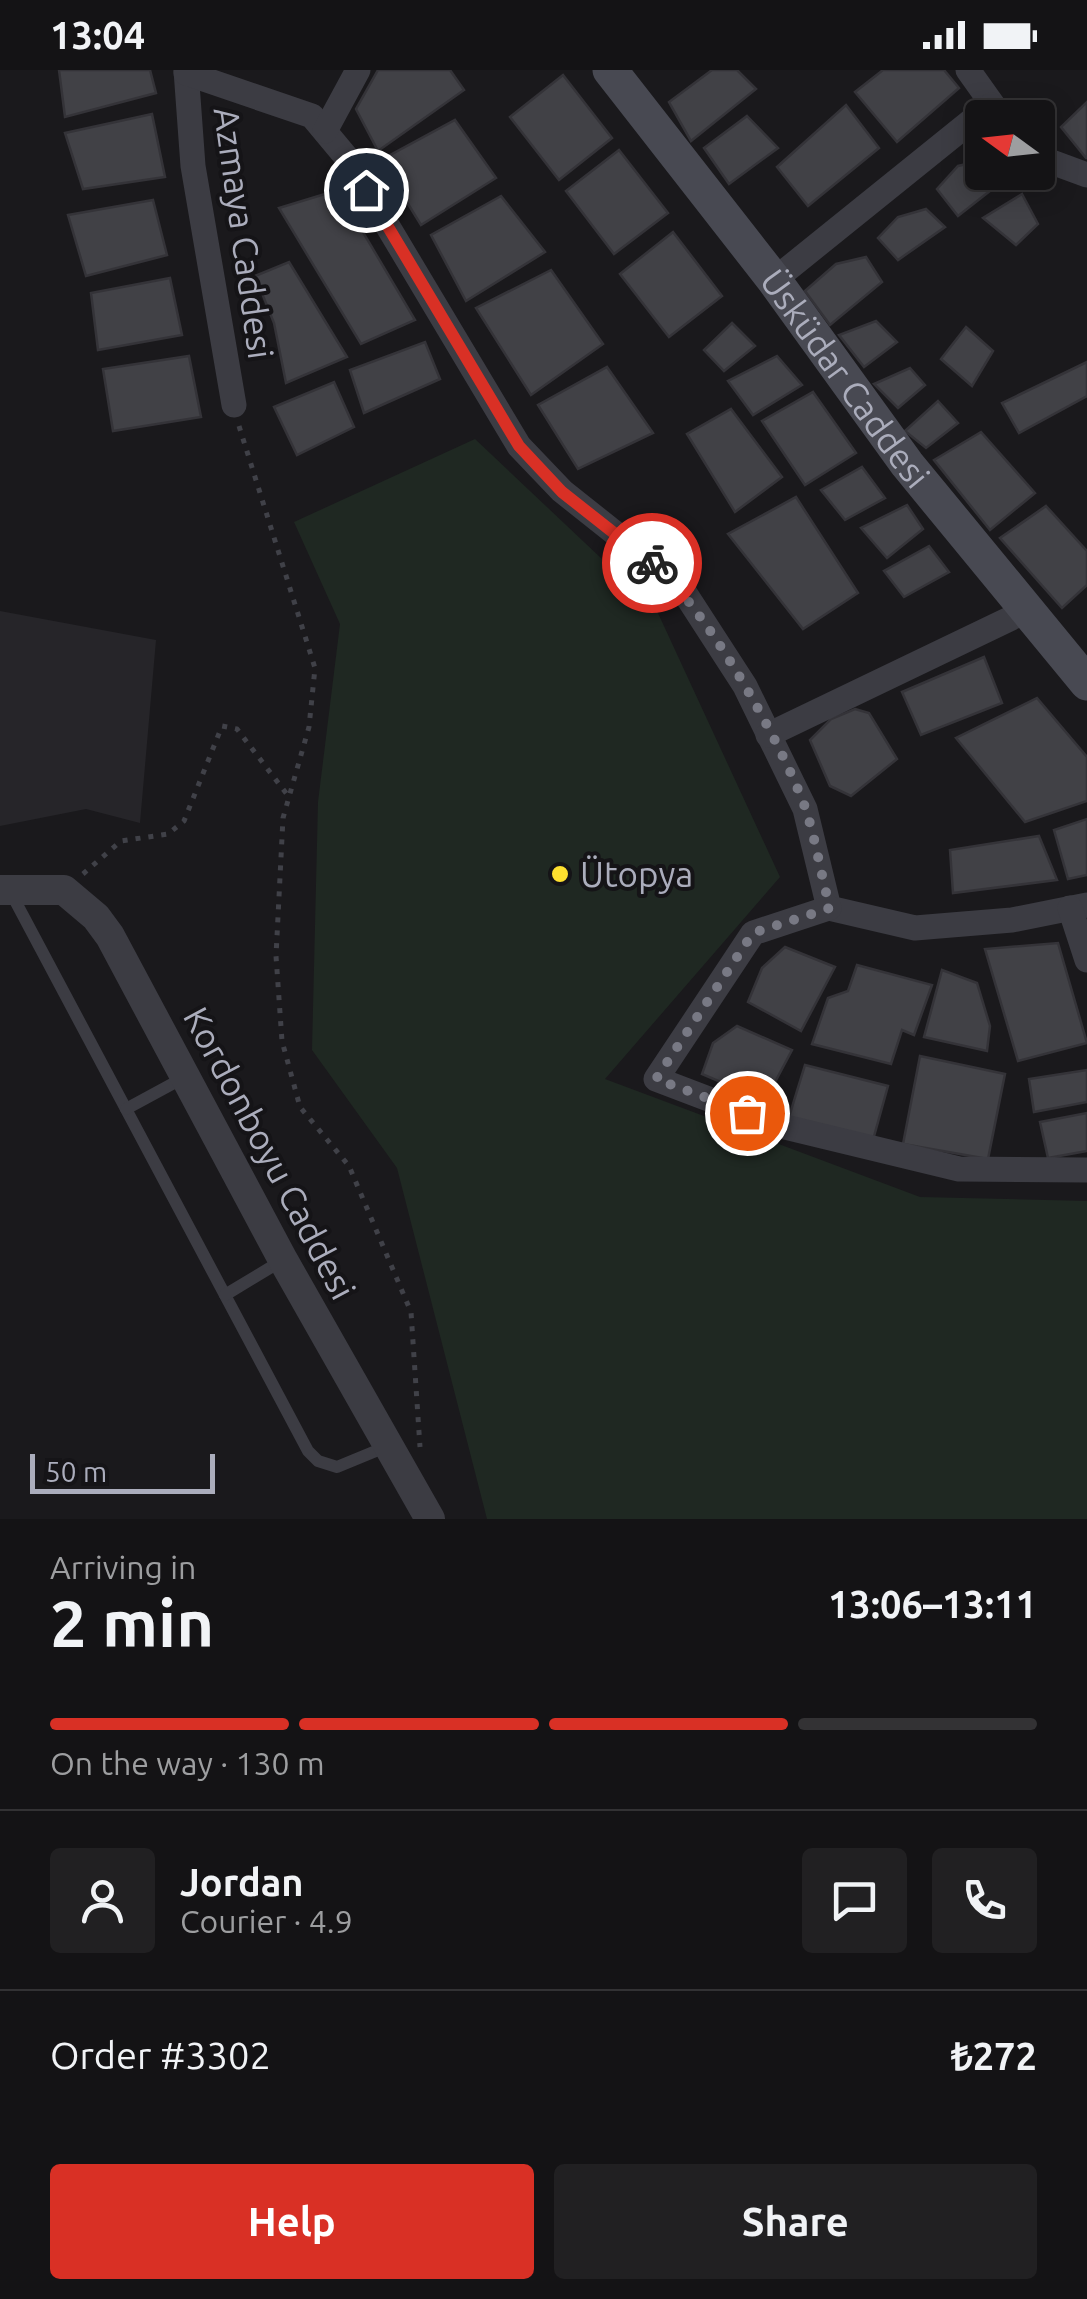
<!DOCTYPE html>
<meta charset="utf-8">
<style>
body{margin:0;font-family:Ubuntu,sans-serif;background:#212022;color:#f1f3f6;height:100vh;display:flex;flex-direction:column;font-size:38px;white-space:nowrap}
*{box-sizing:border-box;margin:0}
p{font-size:32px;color:#9d9ea0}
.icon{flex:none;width:55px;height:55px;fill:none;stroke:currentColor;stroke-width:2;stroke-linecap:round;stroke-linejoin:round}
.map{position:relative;height:1449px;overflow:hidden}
.details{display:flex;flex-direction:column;background:#141315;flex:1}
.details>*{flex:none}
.needle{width:65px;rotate:285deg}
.buttons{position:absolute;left:965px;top:30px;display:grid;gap:20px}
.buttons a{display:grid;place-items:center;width:90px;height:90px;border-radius:10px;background:#141315;box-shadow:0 5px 25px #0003,0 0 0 2px #333234;font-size:50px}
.scale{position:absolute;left:30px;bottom:25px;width:185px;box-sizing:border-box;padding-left:10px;border:5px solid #abadbc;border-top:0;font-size:28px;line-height:35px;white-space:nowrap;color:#abadbc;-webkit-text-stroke:8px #151417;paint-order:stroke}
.pin{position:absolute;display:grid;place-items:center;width:85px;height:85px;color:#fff;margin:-42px;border:5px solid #fff;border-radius:50%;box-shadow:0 2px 10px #0007}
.courier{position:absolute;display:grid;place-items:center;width:100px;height:100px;margin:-50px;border:8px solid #d93025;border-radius:50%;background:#fff;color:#222;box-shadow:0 2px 12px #0007}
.head em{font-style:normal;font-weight:600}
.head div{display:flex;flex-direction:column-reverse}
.head{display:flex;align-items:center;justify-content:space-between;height:170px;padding:0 50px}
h1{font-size:65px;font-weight:600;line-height:75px}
.bar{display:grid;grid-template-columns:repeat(4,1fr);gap:15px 10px;align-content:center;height:120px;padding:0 50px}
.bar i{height:12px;border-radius:8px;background:#333234}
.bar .active{background:#d93025}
.bar p{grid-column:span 4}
.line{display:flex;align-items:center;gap:25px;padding:0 50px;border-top:2px solid #333234}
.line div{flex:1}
.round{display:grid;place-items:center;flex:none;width:105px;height:105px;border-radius:10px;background:#212022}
.button{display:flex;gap:20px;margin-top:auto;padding:20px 50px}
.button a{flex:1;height:115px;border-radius:10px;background:#d93025;color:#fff;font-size:40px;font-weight:600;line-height:115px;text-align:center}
.button a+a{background:#212022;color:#f1f3f6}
.status{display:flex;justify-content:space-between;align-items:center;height:70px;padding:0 50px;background:#141315;direction:ltr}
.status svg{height:28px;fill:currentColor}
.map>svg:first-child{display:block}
</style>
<div class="status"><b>13:04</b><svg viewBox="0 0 49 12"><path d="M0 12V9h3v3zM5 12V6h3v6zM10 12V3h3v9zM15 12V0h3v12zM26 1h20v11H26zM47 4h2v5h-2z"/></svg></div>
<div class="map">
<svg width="1087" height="1449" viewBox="0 0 1087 1449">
<rect width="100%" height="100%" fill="#1a191c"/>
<!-- built -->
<polygon fill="#262529" points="0,541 156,570 140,753 86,739 0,756"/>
<!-- green -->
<polygon fill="#1f2822" points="475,369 657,541 780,807 605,1009 920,1127 1087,1131 1087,1449 487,1449 397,1098 312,980 318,732 340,554 294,452"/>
<!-- building -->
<g fill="#414146" stroke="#343338" stroke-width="2.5">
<polygon points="59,0 150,0 156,23 65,47"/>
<polygon points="378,0 450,0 464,20 378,81 356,39"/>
<polygon points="712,0 737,0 756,19 691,71 669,32"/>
<polygon points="883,0 944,0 959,18 897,72 855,22"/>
<polygon points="563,5 612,68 559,110 510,47"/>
<polygon points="1087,32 1087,88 1086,88 1061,57"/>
<polygon points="846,35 879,78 808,136 777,97"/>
<polygon points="152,44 165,107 83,119 65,63"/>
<polygon points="747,46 778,78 729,114 704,78"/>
<polygon points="455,50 496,108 421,155 381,90"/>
<polygon points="619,80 668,143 614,184 566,121"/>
<polygon points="980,91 982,102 990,102 1000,113 958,146 937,119 958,96"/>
<polygon points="338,120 415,250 361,274 279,138"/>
<polygon points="1022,124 1038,154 1016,175 983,148"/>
<polygon points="501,126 545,182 466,231 431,165"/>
<polygon points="153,130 167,185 86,206 68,145"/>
<polygon points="926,139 945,157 898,190 878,168 898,147"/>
<polygon points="673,162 722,226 669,267 620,204"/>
<polygon points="866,187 882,212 830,255 805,221 836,194"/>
<polygon points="289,192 347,287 286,313 274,253 255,206"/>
<polygon points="551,200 603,274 531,325 476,238"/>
<polygon points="170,208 182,265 98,280 91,223"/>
<polygon points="876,251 897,272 864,297 839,265"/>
<polygon points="732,253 755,276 724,301 704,280"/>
<polygon points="966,257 993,281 972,316 941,289"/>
<polygon points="425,272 440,309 364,343 350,300"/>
<polygon points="189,286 201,347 113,361 103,299"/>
<polygon points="777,286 802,315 753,345 728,311"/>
<polygon points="1087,292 1087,326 1019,363 1002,333"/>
<polygon points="607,297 653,363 578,399 538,335"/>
<polygon points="910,298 925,315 898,338 874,314"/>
<polygon points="334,312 354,357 297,385 274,337"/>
<polygon points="813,322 856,383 805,415 762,351"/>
<polygon points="938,331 958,353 926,378 905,361"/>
<polygon points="731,339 782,407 735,442 687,364"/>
<polygon points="981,362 1035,423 990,460 934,390"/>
<polygon points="862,397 885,428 845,450 821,420"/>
<polygon points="796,427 858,523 803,559 728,464"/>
<polygon points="907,435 923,459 887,488 861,458"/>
<polygon points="1046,436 1087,481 1087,515 1062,538 1000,468"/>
<polygon points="929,476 949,502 904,527 884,501"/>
<polygon points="984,587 1002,633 921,665 902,622"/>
<polygon points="1037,628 1087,687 1087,731 1025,752 956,668"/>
<polygon points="855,639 869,643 897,689 851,726 830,716 810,670 831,649"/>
<polygon points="1087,749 1087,805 1068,809 1054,760"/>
<polygon points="1039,766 1057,810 953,823 950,780"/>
<polygon points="1058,873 1087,973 1018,991 985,879"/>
<polygon points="785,877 835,897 801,961 748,932 762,898"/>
<polygon points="857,895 932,915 914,965 902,960 891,994 812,974 828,928 848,921"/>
<polygon points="942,900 977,913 990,956 987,981 924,967"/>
<polygon points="737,956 792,980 765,1031 702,1004 713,973"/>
<polygon points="920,986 1005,1004 988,1089 903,1074"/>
<polygon points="805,995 888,1016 873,1070 789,1047"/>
<polygon points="1087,1000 1087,1032 1034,1042 1029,1009"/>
<polygon points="1087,1043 1087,1081 1048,1088 1040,1052"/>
</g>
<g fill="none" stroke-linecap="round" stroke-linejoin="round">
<!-- path -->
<g stroke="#404148" stroke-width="5" stroke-dasharray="5 8" stroke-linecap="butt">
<polyline points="239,356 315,598 309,657 283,748 276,886 282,971 300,1037 349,1096 411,1242 420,1377"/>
<polyline points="83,804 121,771 168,764 184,751 222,656 237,659 289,727"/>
</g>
<!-- service -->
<g stroke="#3c3c43" stroke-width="12">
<polyline points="11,823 308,1381 318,1391 337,1397 388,1376"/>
<polyline points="126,1039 185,1007"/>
<polyline points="225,1225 283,1190"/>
</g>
<!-- minor -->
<g stroke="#3c3c43" stroke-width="25">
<polyline points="186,0 193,96 234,335"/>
<polyline points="968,0 1000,45"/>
<polyline points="186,3 312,46 347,88 519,376 562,421 679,514 745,616 805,739 829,838 915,858 1012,850 1087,835"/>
<polyline points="325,61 358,0"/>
<polyline points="1038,87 1087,105"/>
<polyline points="774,210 991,35"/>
<polyline points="768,665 1030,539"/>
<polyline points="829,838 753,863 656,1009 777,1055 959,1099 1087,1100"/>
<polyline points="1070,838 1087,890"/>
</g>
<!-- tertiary -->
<polyline stroke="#3c3c43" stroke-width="30" points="0,820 64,820 96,847 110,866 283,1190 430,1449"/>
<!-- secondary -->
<path stroke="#484952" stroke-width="35" id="s1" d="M610,0L774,210L907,394L1087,613"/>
</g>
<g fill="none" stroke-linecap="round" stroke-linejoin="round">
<!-- done -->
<path stroke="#787984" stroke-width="10" stroke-dasharray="0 18" d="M652,493C705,535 783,675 806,740C816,771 821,805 830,838L753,863L656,1009L747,1043"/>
<!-- route -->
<polyline stroke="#d93025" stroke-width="12" points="366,120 519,376 562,422 652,493"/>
</g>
<!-- markers -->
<circle fill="#fee02f" stroke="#151417" stroke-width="4" cx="560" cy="804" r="10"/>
<g text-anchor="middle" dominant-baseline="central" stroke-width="8" stroke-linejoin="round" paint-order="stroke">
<!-- street labels -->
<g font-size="35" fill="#abadbc" stroke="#151417">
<text transform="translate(244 163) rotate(82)">Azmaya Caddesi</text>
<text stroke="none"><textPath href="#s1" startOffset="388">Üsküdar Caddesi</textPath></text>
<text transform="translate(270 1083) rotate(62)">Kordonboyu Caddesi</text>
</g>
<!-- poi labels -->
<g font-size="35" fill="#abadbc" stroke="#151417" text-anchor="start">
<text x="580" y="804">Ütopya</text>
</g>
</g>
</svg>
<div class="buttons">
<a><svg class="needle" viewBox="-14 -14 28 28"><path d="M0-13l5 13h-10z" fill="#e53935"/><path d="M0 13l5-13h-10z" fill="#9d9ea0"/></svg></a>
</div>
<div class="scale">50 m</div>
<div class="pin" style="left:747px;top:1043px;background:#ea580c"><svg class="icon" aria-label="bag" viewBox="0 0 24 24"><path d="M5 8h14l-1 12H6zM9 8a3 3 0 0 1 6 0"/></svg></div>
<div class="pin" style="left:366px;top:120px;background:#1f2937"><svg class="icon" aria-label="home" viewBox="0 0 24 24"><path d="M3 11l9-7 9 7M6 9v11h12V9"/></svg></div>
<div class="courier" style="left:652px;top:493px"><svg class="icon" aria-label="bike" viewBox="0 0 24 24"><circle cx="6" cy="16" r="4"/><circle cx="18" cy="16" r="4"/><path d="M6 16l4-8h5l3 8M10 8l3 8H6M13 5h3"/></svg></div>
</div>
<section class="details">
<div class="head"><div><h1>2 min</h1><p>Arriving in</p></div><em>13:06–13:11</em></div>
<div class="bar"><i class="active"></i><i class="active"></i><i class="active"></i><i></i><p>On the way · 130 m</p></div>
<div class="line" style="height:180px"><a class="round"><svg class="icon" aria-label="person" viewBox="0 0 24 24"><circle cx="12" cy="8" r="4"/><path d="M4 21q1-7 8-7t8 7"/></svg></a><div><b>Jordan</b><p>Courier · 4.9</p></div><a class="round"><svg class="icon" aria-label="chat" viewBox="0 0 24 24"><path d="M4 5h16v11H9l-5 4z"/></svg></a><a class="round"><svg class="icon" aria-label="phone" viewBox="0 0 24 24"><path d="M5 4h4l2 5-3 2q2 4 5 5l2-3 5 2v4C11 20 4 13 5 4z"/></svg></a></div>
<div class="line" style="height:130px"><div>Order #3302</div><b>₺272</b></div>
<div class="button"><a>Help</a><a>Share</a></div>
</section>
